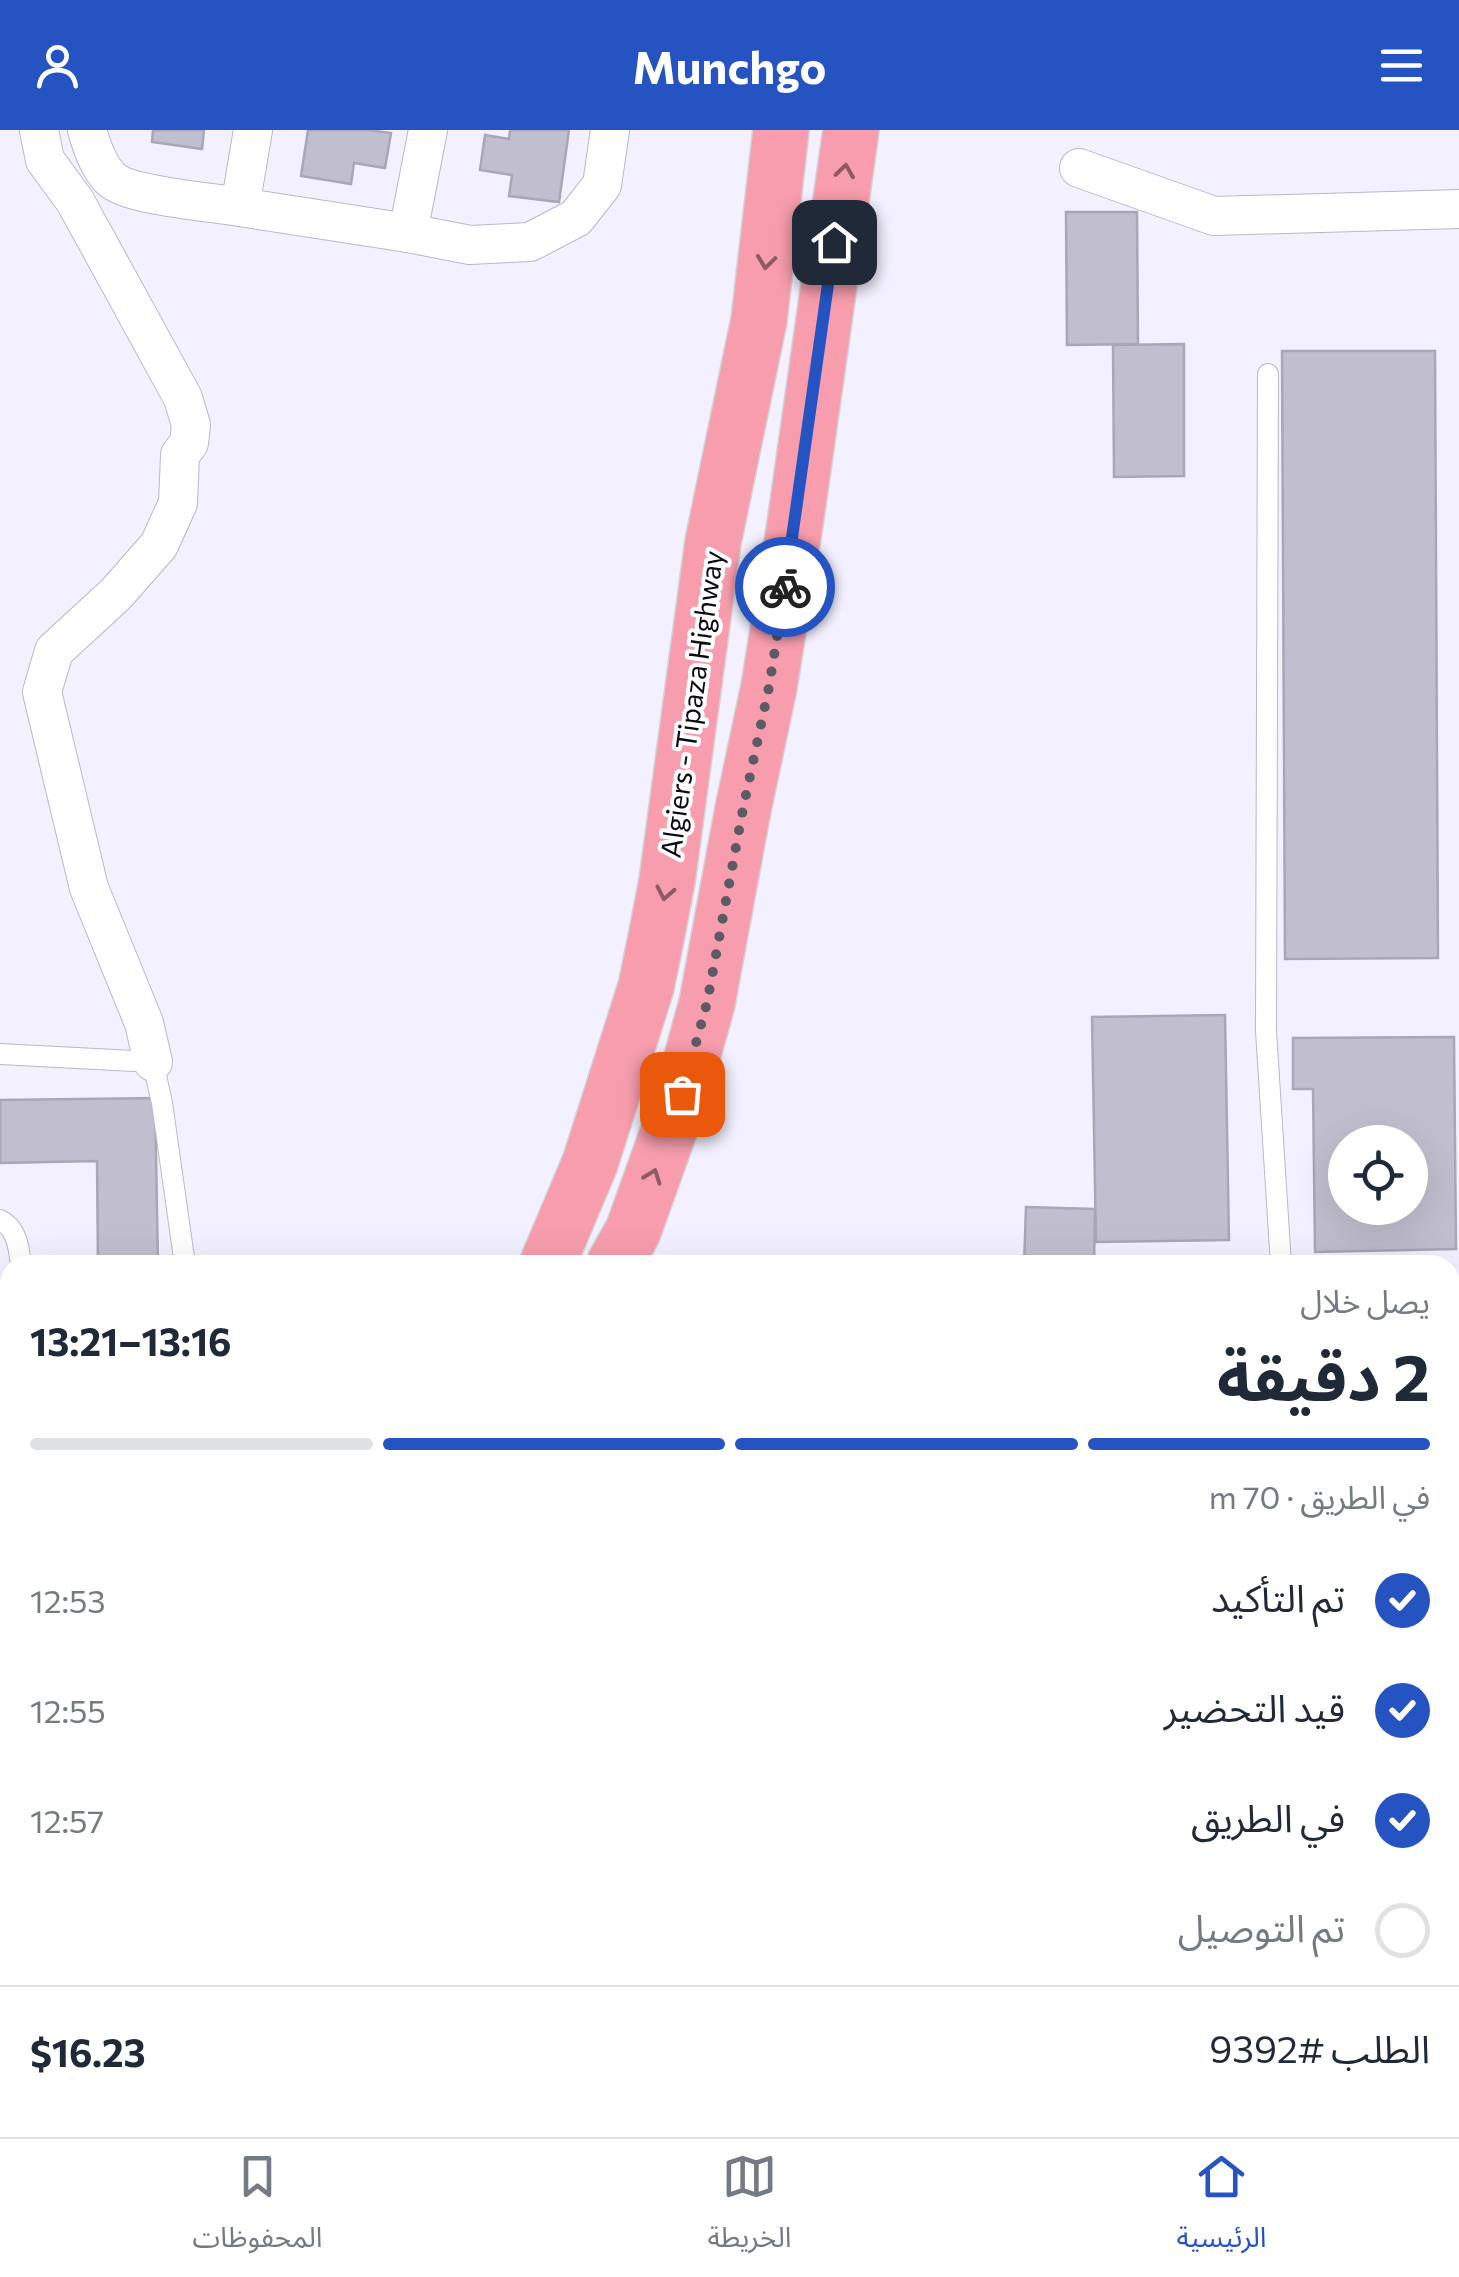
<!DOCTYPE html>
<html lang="ar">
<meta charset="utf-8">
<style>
body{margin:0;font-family:Commissioner,"Noto Sans Arabic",sans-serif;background:#f6f6f7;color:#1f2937;direction:rtl;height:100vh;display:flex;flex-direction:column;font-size:38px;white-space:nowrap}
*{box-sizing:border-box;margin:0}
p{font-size:32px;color:#747a83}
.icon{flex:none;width:55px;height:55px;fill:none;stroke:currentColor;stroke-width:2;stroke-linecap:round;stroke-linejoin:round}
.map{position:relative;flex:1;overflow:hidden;direction:ltr}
.drawer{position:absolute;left:0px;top:1125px;width:1460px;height:882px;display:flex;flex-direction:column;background:#fff;border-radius:30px 30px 0 0;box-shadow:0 10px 40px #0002;direction:rtl}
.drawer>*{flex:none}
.controls{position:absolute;left:1328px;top:995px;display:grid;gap:20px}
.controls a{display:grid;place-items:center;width:100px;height:100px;border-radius:50%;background:#fff;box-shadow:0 10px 40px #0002;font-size:50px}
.pin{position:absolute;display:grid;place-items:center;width:85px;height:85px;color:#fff;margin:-42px;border-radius:20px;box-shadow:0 5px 15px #0006}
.courier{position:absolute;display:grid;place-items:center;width:100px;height:100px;margin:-50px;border:8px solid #2554c2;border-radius:50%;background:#fff;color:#222;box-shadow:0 2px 12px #0007}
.summary em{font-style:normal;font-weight:700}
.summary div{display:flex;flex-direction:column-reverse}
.summary{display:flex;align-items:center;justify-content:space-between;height:170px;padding:0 30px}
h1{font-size:65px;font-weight:700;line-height:75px}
.bar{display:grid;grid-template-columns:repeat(4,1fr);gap:15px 10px;align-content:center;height:120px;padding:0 30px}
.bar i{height:12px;border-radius:8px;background:#e0e1e3}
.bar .active{background:#2554c2}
.bar p{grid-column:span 4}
.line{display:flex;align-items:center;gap:25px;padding:0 30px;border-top:2px solid #e0e1e3}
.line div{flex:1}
ol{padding:0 30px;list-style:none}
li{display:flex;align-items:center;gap:30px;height:110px}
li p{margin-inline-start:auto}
li .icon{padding:10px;border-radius:50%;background:#2554c2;color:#fff;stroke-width:4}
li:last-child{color:#747a83}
li i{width:55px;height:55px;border:5px solid #e0e1e3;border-radius:50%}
header{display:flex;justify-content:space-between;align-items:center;height:130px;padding:0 30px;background:#2554c2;color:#fff;font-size:45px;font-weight:700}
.tab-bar{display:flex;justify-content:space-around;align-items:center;height:140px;border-top:2px solid #e0e1e3;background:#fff;font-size:28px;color:#747a83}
.tab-bar a{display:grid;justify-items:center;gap:5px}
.tab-bar .active{color:#2554c2}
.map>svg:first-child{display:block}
</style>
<header><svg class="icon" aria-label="menu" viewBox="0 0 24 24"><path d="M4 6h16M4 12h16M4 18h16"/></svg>Munchgo<svg class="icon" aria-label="person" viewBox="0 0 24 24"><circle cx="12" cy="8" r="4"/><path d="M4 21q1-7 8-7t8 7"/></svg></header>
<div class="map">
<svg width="1459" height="2007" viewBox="0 0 1459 2007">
<rect width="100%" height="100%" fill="#f3f1ff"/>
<!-- green -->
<polygon fill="#c1ccaf" points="0,1446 10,1454 10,1562 0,1569"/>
<!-- building -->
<g fill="#c1bfcf" stroke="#a9a7b7" stroke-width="2.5" fill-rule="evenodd">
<polygon points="153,0 204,0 202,19 152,12"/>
<polygon points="308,0 369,0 391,3 385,38 354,33 351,54 301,46"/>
<polygon points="510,0 569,0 559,72 509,66 512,45 480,40 485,5 509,9"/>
<polygon points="1066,82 1137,82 1138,214 1067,215"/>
<polygon points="1184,214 1184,346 1114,347 1113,215"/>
<polygon points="1282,221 1435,221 1438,828 1285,829"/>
<polygon points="1225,885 1229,1110 1096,1112 1092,887"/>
<path d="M1454,907L1456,1119L1315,1122L1313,959H1293V908ZM1345,1012H1410V1078H1345Z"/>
<polygon points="155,968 158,1135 98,1135 97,1031 0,1033 0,970"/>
<polygon points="1026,1077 1095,1079 1094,1135 1024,1135"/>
<polygon points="10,1266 10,1323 0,1323 0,1267"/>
<polygon points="1459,1514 1459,1597 1450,1597 1450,1515"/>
<polygon points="1450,1991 1459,1992 1459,2007 1349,2007 1350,1998 1450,1998"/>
<rect x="236" y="1998" width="55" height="9"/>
<polygon points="367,1998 413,1998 412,2007 366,2007"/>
<rect x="816" y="1998" width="46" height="9"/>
<polygon points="857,1998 934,1998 933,2007 857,2007"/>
<rect x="946" y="1998" width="48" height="9"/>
<polygon points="84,2000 84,2007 0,2007 0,2003"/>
</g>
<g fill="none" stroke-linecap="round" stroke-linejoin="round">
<defs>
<g id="lane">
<polyline points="1268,244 1266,901 1281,1135"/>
<polyline points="0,924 153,932 162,973 185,1135"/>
<path d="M0,1090C17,1098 19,1118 21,1135"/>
<polyline points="0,1197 10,1192"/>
<polyline points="167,1998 168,2007"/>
</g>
<g id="street">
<polyline points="39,0 45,30 75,71 183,268 191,295 189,313 180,325 178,373 159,415 116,464 54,521 42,562 89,758 144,893 153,932"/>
<path d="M87,0C92,17 98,36 111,49C128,66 212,72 240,77L253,0"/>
<polyline points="1079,38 1214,86 1459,79"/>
<polyline points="240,77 408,103 470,115 530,112 576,88 602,55 610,0"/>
<polyline points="408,103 428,0"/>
<polyline points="1450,1626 1459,1626"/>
<polyline points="1450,1949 1459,1949"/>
<polyline points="1083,1998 1083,2007"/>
</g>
<g id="secondary">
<polyline points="1450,1350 1459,1349"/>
<polyline points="1450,1400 1459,1400"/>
<polyline points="0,1418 10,1422"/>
<polyline points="0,1593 10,1588"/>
<polyline points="0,1939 10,1936"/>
</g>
<g id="highway">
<polyline points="547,1135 590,1033 646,857 656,808 667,751 713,412 759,190 781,0"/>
<polyline points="614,1135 633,1101 682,964 707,873 743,679 769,557 795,394 851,0"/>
<polyline points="0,1752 10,1746"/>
<polyline points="0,1822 10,1816"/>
</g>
</defs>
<!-- lane casing -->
<use href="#lane" stroke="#bab7c8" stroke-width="22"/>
<!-- street casing -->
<use href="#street" stroke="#bab7c8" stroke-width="40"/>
<!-- secondary casing -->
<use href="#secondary" stroke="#bab7c8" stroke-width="58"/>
<!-- highway casing -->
<use href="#highway" stroke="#d3d3d4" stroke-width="58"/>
<!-- lane -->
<use href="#lane" stroke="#fff" stroke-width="20"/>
<!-- street -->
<use href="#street" stroke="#fff" stroke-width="38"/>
<!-- secondary -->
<use href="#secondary" stroke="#fde2e6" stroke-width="55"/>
<!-- highway -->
<use href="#highway" stroke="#f79dad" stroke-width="55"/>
</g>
<!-- one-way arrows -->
<defs><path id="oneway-chevron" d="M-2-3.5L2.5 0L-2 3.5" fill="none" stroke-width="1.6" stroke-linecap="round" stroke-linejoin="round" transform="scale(2.5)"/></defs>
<g stroke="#8d5b66">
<use href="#oneway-chevron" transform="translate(845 41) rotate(-82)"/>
<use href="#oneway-chevron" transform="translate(766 132) rotate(97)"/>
<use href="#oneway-chevron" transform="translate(665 763) rotate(101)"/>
<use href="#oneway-chevron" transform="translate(653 1046) rotate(-70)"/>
</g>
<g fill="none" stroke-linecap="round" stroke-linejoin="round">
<!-- done -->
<polyline stroke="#5c5b64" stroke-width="10" stroke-dasharray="0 18" points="682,964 707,873 743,679 769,557 785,457"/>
<!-- route -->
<polyline stroke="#2554c2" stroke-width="12" points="785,457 834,112"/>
</g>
<g text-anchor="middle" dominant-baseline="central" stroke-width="8" stroke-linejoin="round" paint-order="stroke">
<!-- street labels -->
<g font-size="28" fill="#0b0a10" stroke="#fff">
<text transform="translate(691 574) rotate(-82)">Algiers - Tipaza Highway</text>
</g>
</g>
</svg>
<div class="controls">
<a><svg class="icon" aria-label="locate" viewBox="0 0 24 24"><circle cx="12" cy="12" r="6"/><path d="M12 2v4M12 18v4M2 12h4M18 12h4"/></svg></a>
</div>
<div class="pin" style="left:682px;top:964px;background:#ea580c"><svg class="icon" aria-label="bag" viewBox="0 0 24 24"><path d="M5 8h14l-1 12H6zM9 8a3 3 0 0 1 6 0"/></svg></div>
<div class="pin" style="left:834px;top:112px;background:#1f2937"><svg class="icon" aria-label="home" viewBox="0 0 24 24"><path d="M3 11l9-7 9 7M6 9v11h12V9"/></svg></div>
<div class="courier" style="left:785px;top:457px"><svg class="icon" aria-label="bike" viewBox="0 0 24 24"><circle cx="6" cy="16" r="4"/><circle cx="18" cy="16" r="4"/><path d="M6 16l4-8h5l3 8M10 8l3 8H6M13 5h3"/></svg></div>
<section class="drawer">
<div class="summary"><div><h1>2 دقيقة</h1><p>يصل خلال</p></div><em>13:16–13:21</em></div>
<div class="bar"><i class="active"></i><i class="active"></i><i class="active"></i><i></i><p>في الطريق · 70 m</p></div>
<ol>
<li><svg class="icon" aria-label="check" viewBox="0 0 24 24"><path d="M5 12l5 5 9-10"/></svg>تم التأكيد<p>12:53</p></li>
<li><svg class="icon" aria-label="check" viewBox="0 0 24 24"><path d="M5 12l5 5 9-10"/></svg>قيد التحضير<p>12:55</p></li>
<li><svg class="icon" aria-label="check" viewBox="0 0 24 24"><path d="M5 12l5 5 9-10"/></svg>في الطريق<p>12:57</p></li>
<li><i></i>تم التوصيل</li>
</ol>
<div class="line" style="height:130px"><div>الطلب #9392</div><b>$16.23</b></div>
</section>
</div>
<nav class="tab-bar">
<a class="active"><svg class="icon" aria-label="home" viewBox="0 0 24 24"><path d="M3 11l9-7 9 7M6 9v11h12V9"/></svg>الرئيسية</a>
<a><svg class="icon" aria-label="map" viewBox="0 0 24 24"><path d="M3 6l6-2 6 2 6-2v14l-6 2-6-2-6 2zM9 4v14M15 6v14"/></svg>الخريطة</a>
<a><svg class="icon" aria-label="saved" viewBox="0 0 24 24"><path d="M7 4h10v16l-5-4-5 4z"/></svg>المحفوظات</a>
</nav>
